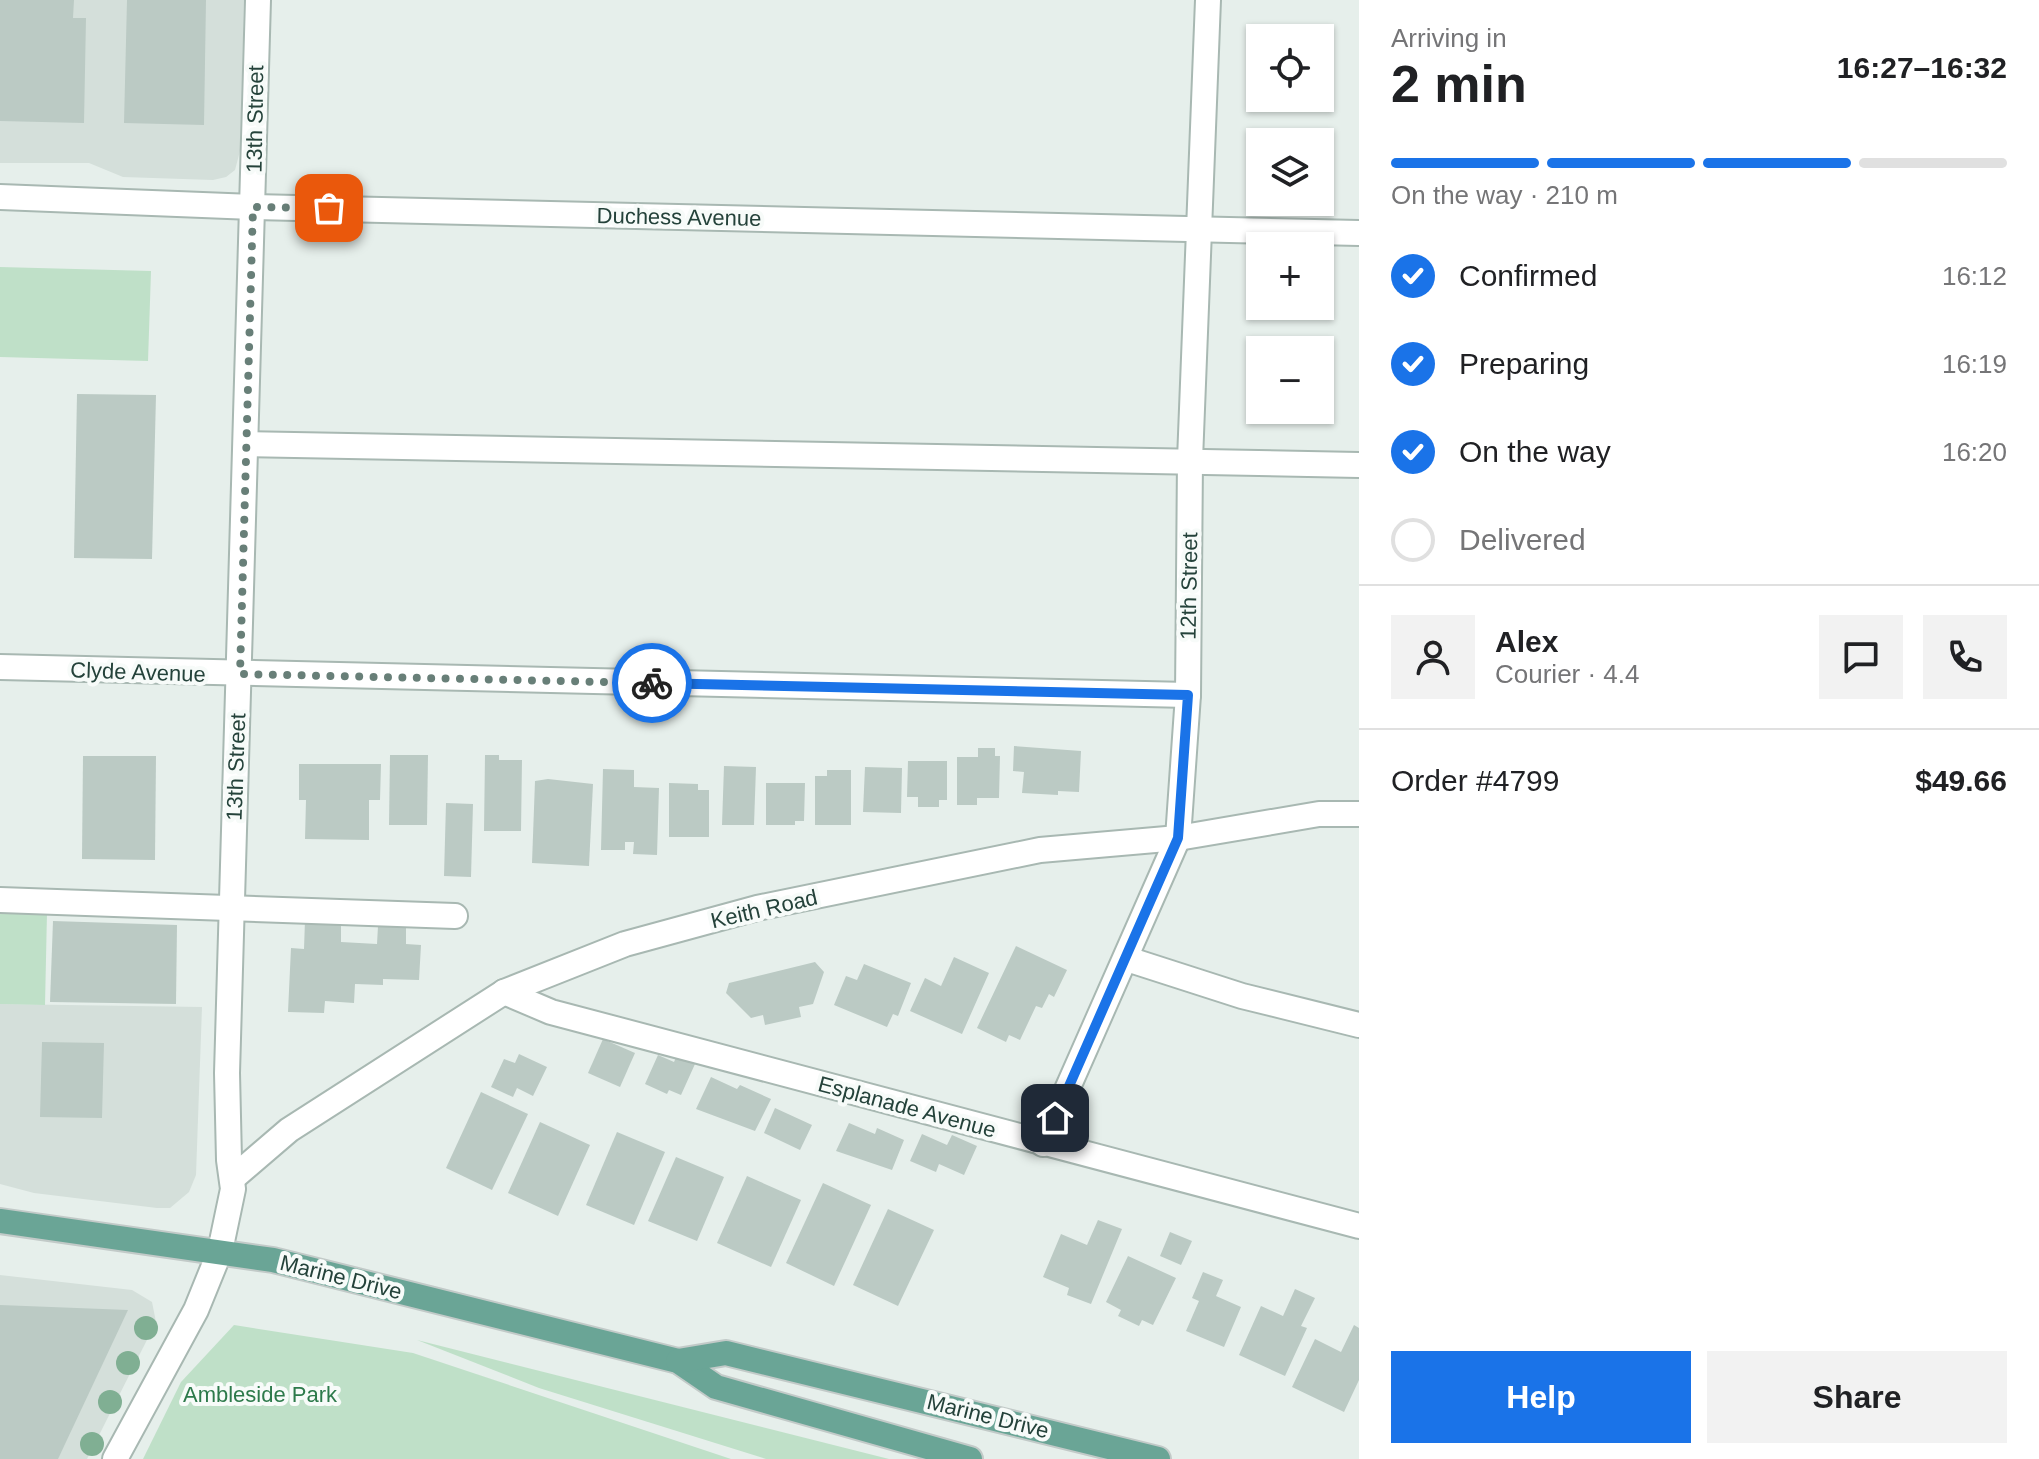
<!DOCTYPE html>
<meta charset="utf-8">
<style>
body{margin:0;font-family:Helvetica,sans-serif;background:#f2f2f2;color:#202124;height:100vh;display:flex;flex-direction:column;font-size:30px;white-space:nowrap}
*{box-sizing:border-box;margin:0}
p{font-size:26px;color:#757577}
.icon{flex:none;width:44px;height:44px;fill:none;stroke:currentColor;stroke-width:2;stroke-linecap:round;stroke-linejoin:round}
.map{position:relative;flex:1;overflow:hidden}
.drawer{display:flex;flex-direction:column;background:#fff;width:680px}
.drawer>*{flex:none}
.buttons{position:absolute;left:1246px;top:24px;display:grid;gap:16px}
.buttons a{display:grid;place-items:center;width:88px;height:88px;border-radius:0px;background:#fff;box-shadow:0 2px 6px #0004;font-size:40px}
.pin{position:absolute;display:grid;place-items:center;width:68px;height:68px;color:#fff;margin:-34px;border-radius:16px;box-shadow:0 4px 12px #0006}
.courier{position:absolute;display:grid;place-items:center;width:80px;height:80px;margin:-40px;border:6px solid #1a73e8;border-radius:50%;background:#fff;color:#222;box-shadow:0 2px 10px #0007}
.headline em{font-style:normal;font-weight:600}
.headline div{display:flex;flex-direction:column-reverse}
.headline{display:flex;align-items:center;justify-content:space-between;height:136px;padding:0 32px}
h1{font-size:52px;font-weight:600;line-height:60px}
.bar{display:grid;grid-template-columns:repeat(4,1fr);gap:12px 8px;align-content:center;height:96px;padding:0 32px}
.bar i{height:10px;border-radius:6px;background:#e0e0e0}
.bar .current{background:#1a73e8}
.bar p{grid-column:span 4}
.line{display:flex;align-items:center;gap:20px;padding:0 32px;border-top:2px solid #e0e0e0}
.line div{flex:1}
.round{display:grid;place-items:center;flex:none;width:84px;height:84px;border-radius:0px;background:#f2f2f2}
ol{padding:0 32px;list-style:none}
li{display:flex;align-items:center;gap:24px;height:88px}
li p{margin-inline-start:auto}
li .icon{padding:8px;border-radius:50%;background:#1a73e8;color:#fff;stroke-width:4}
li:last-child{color:#757577}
li i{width:44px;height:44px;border:4px solid #e0e0e0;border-radius:50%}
.action{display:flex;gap:16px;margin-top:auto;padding:16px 32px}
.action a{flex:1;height:92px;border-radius:0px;background:#1a73e8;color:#fff;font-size:32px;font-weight:600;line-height:92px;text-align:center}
.action a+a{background:#f2f2f2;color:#202124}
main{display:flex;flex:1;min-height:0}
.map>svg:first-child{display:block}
</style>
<main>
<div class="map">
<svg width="1359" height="1459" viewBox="0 0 1359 1459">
<rect width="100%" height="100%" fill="#e6efeb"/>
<!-- built -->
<g fill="#d4dfda">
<polygon points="0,0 244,0 240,151 235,170 226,177 213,180 123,177 89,163 0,163"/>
<polygon points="0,1004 202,1007 196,1175 189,1192 170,1208 157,1208 34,1193 0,1184"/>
<polygon points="0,1275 132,1290 152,1302 156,1322 87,1459 0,1459"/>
</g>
<!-- green -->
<g fill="#bfe0c8">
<polygon points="0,267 151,271 148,361 0,357"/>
<polygon points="0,911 47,912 45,1005 0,1004"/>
<polygon points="234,1325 413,1353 731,1459 143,1459 181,1382"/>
<polygon points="417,1340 889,1459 766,1459 539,1388"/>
</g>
<!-- building -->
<g fill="#bbcac4">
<polygon points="0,0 74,0 73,18 86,18 84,123 0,121"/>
<polygon points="127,0 206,0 204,125 124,123"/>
<polygon points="77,394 156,395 152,559 74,558"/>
<polygon points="1014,746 1081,751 1079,792 1058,791 1058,795 1022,793 1024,772 1013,771"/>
<polygon points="978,748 995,748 995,756 1000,756 999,798 977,798 977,805 957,805 957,757 978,757"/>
<polygon points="390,755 428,755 427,825 389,825"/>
<polygon points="485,755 499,755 499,760 522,760 521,831 484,831"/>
<polygon points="83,756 156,756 155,860 82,859"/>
<polygon points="908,761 947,761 947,800 939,800 939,807 918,807 918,797 907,797"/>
<polygon points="299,764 381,764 380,800 369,800 369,840 305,839 306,800 299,800"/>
<polygon points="724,766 756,767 754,825 722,825"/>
<polygon points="865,767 902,768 901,813 863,812"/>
<polygon points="603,769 634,770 634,787 659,788 657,855 633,854 634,842 625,842 625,850 601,850"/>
<polygon points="827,770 851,770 851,825 815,825 815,776 827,776"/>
<polygon points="548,779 593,784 589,866 532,863 535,781"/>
<polygon points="669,783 698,784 698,790 709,790 709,837 669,837"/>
<polygon points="766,783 805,783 804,821 795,821 795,825 766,825"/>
<polygon points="446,803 473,804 471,877 444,876"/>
<polygon points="305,920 341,922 341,942 377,944 378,926 406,927 406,944 421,945 419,980 383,979 383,985 355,984 354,1003 325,1001 324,1013 288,1012 291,948 304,949"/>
<polygon points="53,921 177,925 176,1004 50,1002"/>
<polygon points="1016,946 1067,970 1054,997 1049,994 1042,1008 1036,1006 1020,1040 1009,1035 1006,1042 977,1028"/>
<polygon points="954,957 989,973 962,1034 910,1011 925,978 941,986"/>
<polygon points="815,962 824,972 813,1004 799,1007 801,1017 765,1025 763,1015 751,1018 726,993 729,983"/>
<polygon points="864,964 911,983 898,1016 893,1014 887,1027 834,1005 846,976 857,980"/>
<polygon points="603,1039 635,1053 620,1087 588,1073"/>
<polygon points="42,1042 104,1043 102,1118 40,1117"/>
<polygon points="519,1054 547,1067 533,1096 517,1088 513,1097 491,1087 504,1059 515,1063"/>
<polygon points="658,1055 674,1062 677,1055 695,1064 681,1095 669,1090 667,1094 645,1084"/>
<polygon points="711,1077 737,1089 740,1085 771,1099 755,1131 696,1109"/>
<polygon points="481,1092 528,1114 492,1190 446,1168"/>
<polygon points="775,1108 812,1125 800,1150 764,1133"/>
<polygon points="540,1122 590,1145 558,1216 508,1193"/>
<polygon points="849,1123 875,1134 877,1128 904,1140 892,1170 836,1151"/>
<polygon points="617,1132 665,1152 634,1225 586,1205"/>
<polygon points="922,1134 947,1145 952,1135 977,1146 964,1175 939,1164 936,1172 910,1161"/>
<polygon points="676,1157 724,1177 697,1241 648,1221"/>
<polygon points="747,1176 801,1200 771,1267 717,1243"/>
<polygon points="823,1183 871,1205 834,1286 786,1263"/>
<polygon points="888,1209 934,1230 898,1306 853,1285"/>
<polygon points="1098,1220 1122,1229 1091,1304 1067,1295 1069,1288 1043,1277 1061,1234 1087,1245"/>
<polygon points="1170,1232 1192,1241 1181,1265 1160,1256"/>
<polygon points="1128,1256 1176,1278 1153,1325 1142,1320 1139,1326 1118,1316 1121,1310 1106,1302"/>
<polygon points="1203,1272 1223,1280 1216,1296 1241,1307 1224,1347 1186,1331 1199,1301 1192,1298"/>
<polygon points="1295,1289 1315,1298 1301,1326 1307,1328 1285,1376 1239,1355 1261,1306 1283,1316"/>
<polygon points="0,1305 128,1310 58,1459 0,1459"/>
<polygon points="1354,1325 1359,1328 1359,1380 1344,1412 1292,1387 1315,1339 1341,1352"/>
</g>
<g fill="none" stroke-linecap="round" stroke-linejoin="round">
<defs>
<g id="minor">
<polyline points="0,197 253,207 1359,233"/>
<polyline points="246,444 1359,465"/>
<polyline points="0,667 1188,695"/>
<polyline points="0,900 455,916"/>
<polyline points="1127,959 1242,996 1359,1025"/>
<polyline points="504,992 551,1012 1359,1226"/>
<polyline points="1043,1144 1178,838 1188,695 1190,460 1208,0"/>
<polyline points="233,1178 289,1130 504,992 625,944 757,908 1040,850 1178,838 1319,814 1359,814"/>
<polyline points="115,1459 196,1310 220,1251 233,1189 229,1160 227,1073 258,0"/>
</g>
<g id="major">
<polyline points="0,1221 273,1260 678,1361 716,1387 970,1459"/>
<polyline points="678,1361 726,1353 1158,1459"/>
</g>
</defs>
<!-- minor casing -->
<use href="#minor" stroke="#a8b8b2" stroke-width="28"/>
<!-- major casing -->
<use href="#major" stroke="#c2cac8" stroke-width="28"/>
<!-- minor -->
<use href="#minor" stroke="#fff" stroke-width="24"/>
<!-- major -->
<use href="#major" stroke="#6aa596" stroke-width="24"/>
</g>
<!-- trees -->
<g fill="#80af93">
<circle cx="146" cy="1328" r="12"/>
<circle cx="128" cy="1363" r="12"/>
<circle cx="110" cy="1402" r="12"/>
<circle cx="92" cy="1444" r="12"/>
</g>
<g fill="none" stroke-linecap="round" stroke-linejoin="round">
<!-- done -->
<polyline stroke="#687f78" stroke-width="8" stroke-dasharray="0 14.4" points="329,208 253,207 240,674 652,683"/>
<!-- route -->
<polyline stroke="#1a73e8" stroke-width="10" points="652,683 1188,695 1178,838 1055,1118"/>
</g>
<g text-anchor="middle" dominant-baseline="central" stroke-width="8" stroke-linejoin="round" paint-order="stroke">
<!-- street labels -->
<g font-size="22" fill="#24423a" stroke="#f7fbf9">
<text transform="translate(255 119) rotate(-89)">13th Street</text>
<text transform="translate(679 217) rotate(1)">Duchess Avenue</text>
<text transform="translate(1189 586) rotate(-89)">12th Street</text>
<text transform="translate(138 672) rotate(2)">Clyde Avenue</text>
<text transform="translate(236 767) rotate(-88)">13th Street</text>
<text transform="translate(764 909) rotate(-13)">Keith Road</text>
<text transform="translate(907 1107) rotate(15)">Esplanade Avenue</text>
<text transform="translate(341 1277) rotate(14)">Marine Drive</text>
<text transform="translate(988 1416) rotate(14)">Marine Drive</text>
</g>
<!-- park labels -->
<g font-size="22" fill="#2d7a4b" stroke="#f7fbf9">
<text x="260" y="1394">Ambleside Park</text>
</g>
</g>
</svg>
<div class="buttons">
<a><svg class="icon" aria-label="locate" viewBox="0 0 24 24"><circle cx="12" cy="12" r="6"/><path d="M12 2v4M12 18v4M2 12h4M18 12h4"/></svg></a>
<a><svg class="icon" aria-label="layers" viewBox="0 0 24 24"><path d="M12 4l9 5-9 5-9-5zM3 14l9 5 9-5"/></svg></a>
<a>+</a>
<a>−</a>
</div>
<div class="pin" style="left:329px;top:208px;background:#ea580c"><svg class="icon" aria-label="bag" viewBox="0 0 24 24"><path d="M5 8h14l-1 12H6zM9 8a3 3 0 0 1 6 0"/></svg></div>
<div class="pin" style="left:1055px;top:1118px;background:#1f2937"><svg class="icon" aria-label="home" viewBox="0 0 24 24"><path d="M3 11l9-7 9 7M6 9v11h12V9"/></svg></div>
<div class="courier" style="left:652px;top:683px"><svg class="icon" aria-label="bike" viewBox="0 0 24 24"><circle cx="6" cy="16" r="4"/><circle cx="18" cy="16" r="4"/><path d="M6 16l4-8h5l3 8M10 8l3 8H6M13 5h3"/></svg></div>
</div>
<section class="drawer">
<div class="headline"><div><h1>2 min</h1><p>Arriving in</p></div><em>16:27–16:32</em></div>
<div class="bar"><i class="current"></i><i class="current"></i><i class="current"></i><i></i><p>On the way · 210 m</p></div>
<ol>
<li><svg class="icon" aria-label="check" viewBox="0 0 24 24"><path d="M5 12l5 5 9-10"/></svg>Confirmed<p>16:12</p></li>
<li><svg class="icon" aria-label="check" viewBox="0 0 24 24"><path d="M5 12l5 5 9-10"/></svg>Preparing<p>16:19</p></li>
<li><svg class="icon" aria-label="check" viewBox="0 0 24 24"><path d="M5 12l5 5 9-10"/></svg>On the way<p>16:20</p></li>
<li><i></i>Delivered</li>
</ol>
<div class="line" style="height:144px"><a class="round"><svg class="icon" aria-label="person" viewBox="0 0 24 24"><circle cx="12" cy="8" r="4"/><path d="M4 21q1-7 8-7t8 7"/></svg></a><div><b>Alex</b><p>Courier · 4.4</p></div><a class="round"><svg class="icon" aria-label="chat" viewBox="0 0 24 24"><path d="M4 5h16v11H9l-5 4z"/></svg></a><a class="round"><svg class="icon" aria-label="phone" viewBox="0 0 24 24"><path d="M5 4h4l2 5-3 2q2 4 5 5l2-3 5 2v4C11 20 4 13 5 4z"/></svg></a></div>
<div class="line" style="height:104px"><div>Order #4799</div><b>$49.66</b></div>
<div class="action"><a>Help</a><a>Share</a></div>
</section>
</main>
